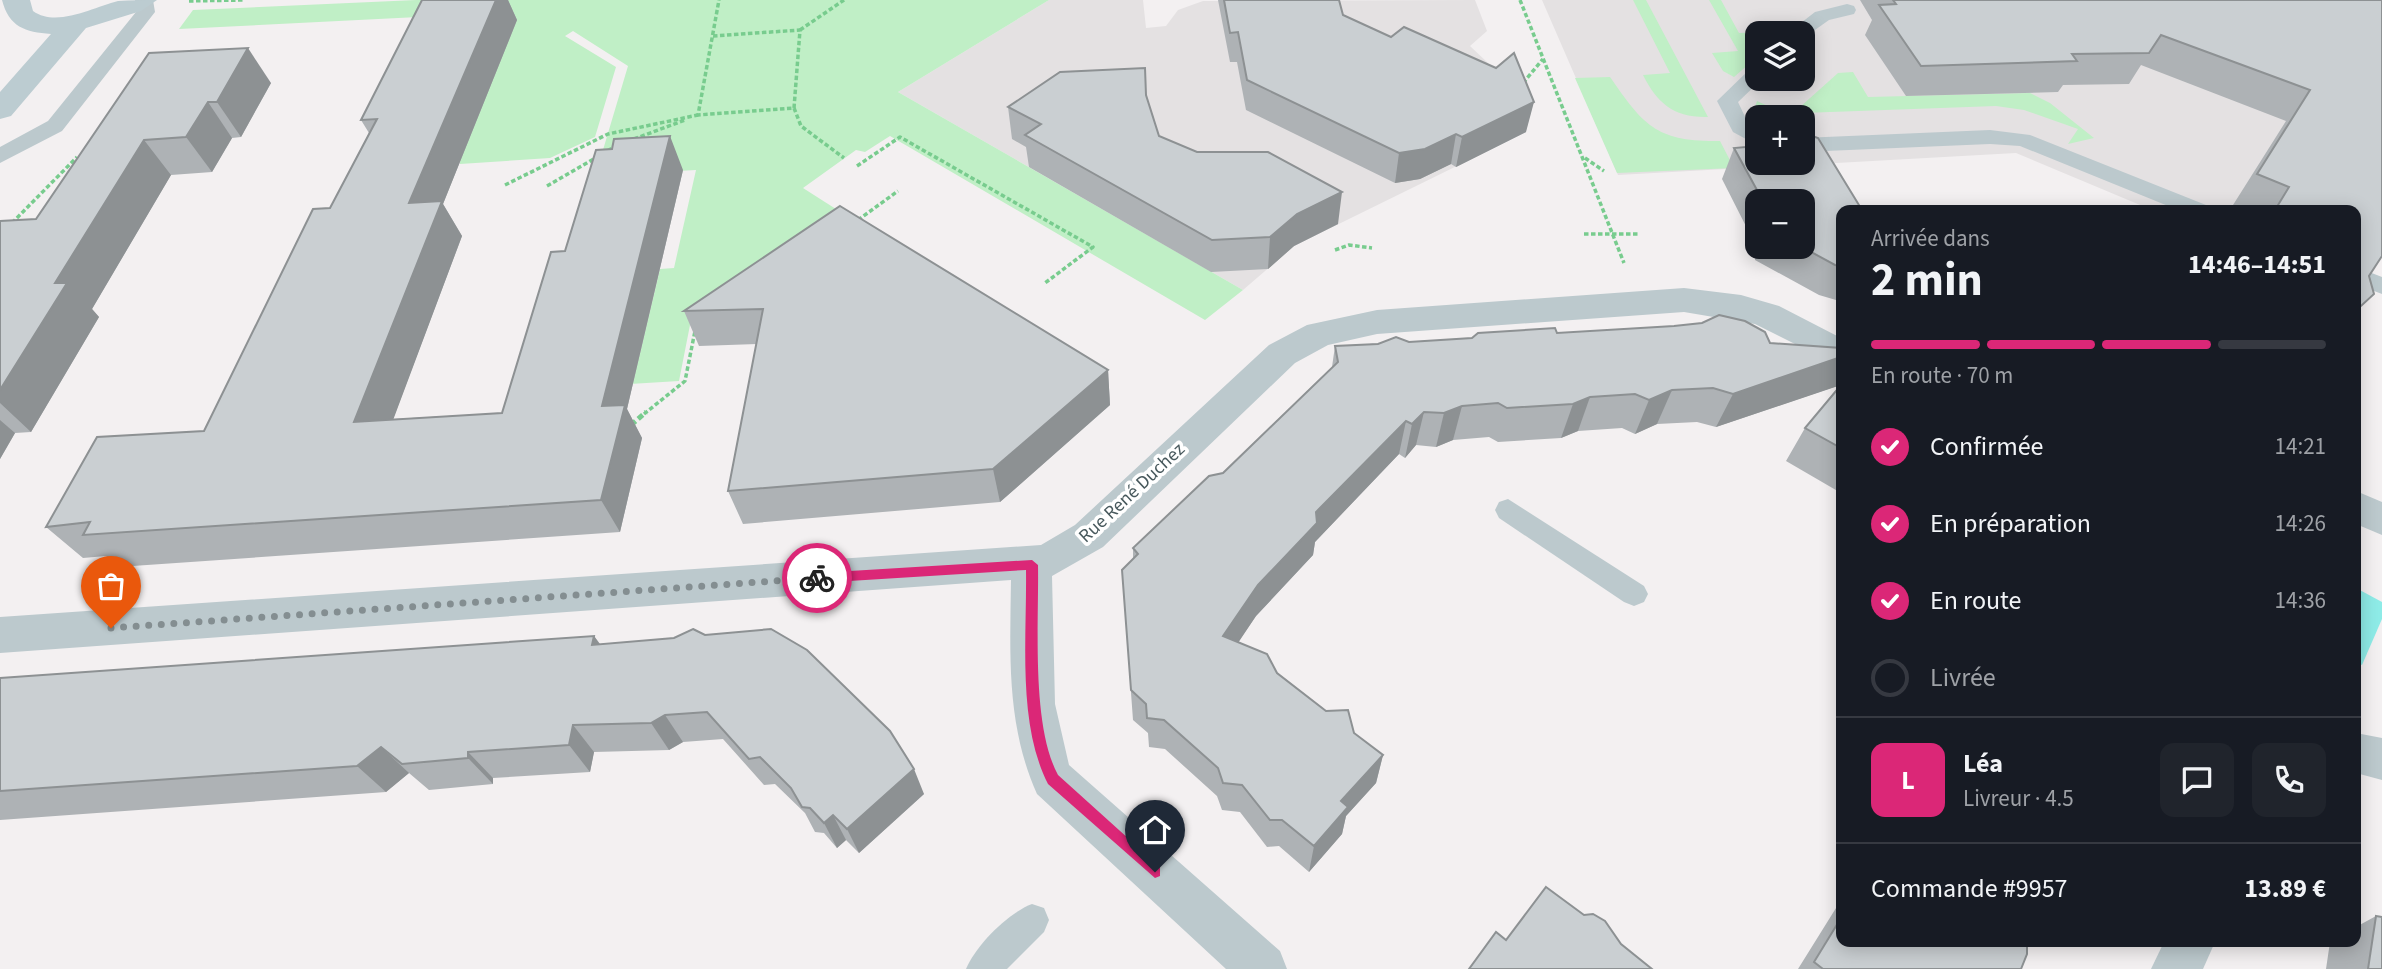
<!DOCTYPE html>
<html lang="fr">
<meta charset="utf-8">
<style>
body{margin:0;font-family:"Source Sans 3",sans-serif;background:#20242c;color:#f1f3f6;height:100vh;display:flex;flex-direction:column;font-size:26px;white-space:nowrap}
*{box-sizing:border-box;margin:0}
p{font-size:23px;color:#9ea1a6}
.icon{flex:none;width:38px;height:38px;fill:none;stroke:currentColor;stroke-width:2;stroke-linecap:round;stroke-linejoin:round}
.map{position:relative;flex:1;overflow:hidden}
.drawer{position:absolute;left:1836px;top:205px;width:525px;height:742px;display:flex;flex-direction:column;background:#171b24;border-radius:14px;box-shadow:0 4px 18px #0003}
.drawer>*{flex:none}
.fabs{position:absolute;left:1745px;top:21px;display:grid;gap:14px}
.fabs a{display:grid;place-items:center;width:70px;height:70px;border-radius:14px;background:#171b24;box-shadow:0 4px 18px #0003;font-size:35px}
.pin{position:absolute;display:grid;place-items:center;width:60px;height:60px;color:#fff;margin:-72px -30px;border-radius:50% 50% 50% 0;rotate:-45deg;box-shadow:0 0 7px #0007}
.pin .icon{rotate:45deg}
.courier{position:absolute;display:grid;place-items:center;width:70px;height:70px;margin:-35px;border:5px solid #db2777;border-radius:50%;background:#fff;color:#222;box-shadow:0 2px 9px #0007}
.summary em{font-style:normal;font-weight:700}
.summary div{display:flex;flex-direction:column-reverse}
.summary{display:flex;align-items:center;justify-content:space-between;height:119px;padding:0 35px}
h1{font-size:46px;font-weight:700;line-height:52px}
.bar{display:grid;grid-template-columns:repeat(4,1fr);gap:10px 7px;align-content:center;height:84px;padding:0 35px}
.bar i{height:9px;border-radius:5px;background:#363941}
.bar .selected{background:#db2777}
.bar p{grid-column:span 4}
.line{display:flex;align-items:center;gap:18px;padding:0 35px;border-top:2px solid #363941}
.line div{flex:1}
.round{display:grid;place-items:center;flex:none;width:74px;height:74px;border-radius:14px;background:#20242c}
ol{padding:0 35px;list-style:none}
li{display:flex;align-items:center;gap:21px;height:77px}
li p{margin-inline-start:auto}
li .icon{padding:7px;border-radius:50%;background:#db2777;color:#fff;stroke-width:4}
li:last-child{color:#9ea1a6}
li i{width:38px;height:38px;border:4px solid #363941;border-radius:50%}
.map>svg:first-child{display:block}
</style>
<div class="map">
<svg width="2382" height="969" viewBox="0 0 2382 969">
<rect width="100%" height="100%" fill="#f3f0f1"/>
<!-- education -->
<g fill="#e4e1e2" fill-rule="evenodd">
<polygon points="1049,0 1143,0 1146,28 1166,26 1178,10 1203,1 1475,0 1487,31 1470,46 1488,63 1490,72 1526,132 1294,246 1243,290 898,92"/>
<path d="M1542,0H2382L2356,210H2152L2016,153L1618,175ZM1757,33H1802V79H1757ZM1757,117H1802V163H1757Z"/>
</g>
<!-- green -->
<g fill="#c0efc6">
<polygon points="416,0 1049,0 898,92 1243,290 1205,320 890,136 865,152 856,150 803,188 850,218 690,325 679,381 630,384 633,382 660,269 674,268 696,170 641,173 597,170 628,66 573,31 565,36 616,67 595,137 550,158 460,164 455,23 458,15 179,29 193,10"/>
<path d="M1633,0H1646L1708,117C1674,118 1657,103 1643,75L1670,73Z"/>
<polygon points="1709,0 1721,0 1739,33 1768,32 1768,33 1757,33 1757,57 1734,77 1723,71 1712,53 1738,51"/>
<polygon points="1853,72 1868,97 2030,93 2050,103 2094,138 2068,144 2078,129 2024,110 1996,106 1803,113 1813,132 1803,133 1802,117 1757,117 1757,121 1752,116 1757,101 1790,116 1838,73"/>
<path d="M1610,77C1644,126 1657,142 1720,141L1734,168L1617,173L1575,78Z"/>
</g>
<!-- water -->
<polygon fill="#8eebe7" points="2356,588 2382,602 2382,619 2362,665 2356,662"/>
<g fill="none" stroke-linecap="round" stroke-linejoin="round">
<!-- path-far1 -->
<g stroke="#78cc8e" stroke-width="3.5" stroke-dasharray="4.5 2.5" stroke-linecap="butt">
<polyline points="1520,0 1624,263"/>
<polyline points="189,1 244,0"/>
<polyline points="800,30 844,0"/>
<polyline points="713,36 800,30 794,108 698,115 719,0"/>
<polyline points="1523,83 1543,59"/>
<polyline points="794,108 801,126 844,158"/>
<polyline points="634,139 685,120"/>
<polyline points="1585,158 1604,171"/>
<polyline points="857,166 900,137 1093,247 1045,283"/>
<polyline points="505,185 608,134 698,115"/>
<polyline points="547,186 616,146"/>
<polyline points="858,220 898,191"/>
<polyline points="12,223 77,157"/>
<polyline points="1584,234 1640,234"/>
<polyline points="1335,250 1349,245 1372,248"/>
<polyline points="644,414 685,381 695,331"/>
</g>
<!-- path -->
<g stroke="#78cc8e" stroke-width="5" stroke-dasharray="6 3.5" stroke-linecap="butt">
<polyline points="631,425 646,412"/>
<polyline points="2356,848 2357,853"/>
</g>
<!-- lane -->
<g fill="#bcc9cd" fill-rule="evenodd">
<polygon points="135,0 153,0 155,12 62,131 0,163 0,147 48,121 136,12"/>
<polygon points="1847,4 1854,6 1856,10 1854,14 1829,20 1805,37 1802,33 1788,33 1815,12"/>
<polygon points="1757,67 1757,79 1762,79 1738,102 1748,123 1757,129 1757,145 1733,132 1717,101 1750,69"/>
<polygon points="1990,130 2030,135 2206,205 2209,210 2178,210 2020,146 1990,144 1802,152 1802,138"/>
<polygon points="2356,267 2382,277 2382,294 2356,284"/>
<polygon points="1508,499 1644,586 1648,594 1644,602 1634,606 1624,602 1499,518 1495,510 1499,502"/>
<path d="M1032,904L1044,908L1049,920L1044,932L1007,969H966C976,945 1008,913 1032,904Z"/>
</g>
<!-- street -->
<g fill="#bcc9cd" fill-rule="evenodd">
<path d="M1684,288L1741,295L1779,306L1841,338V367L1755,324L1684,312L1377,334L1328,345L1295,363L1103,547L1052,576L1055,704L1069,765L1280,951L1287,969H1226L1037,794C1006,725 1010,654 1011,580L0,653V617L1041,545L1075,525L1269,345L1307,325L1377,310Z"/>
<polygon points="2356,491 2382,502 2382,535 2356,524"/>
<polygon points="2356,733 2382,738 2382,780 2356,773"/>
<polygon points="2164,942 2215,942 2203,969 2151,969"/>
</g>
<!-- secondary -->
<path fill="#bcccd1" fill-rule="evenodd" d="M2,0H30L33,11C57,28 93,7 118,1C130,0 145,0 157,0L141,11L86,28L11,116L0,119V92L51,34C25,32 9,27 2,0Z"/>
</g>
<!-- wall -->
<g fill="#aeb2b5" fill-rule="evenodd">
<polygon points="496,0 508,0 517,20 443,204 462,236 393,419 502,413 565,251 683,170 627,409 642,438 620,532 118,567 106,556 83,558 46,527 204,431 330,208 369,133 361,120"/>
<polygon points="1218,0 1339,0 1343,15 1526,132 1456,167 1451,164 1420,179 1395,183 1246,110 1237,62 1230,62"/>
<polygon points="1860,0 2382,0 2369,276 2356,312 2356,210 2245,210 2233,205 2286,121 2141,65 2129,84 2063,85 2058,92 1906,96 1865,35 1872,20"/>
<polygon points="149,53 271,83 241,137 232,138 212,172 171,175 92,309 99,317 31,432 15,433 0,459 0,221 36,219"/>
<polygon points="1146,96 1159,136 1338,224 1294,246 1268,269 1211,272 1029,167 1026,147 1012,139 1008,107"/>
<path d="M1734,148L1841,210V303L1836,300L1819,295L1755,260L1756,246L1722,179ZM1757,201H1802V247H1757Z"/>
<polygon points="840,206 1108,370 1110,405 1000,502 743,524 728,491 757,344 699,346 684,311"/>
<polygon points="1557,333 1770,343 1841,348 1841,493 1786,461 1805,428 1840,385 1716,427 1697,422 1657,424 1635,434 1622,428 1578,431 1561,438 1498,442 1489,437 1453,440 1436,447 1416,445 1405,458 1399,454 1315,542 1313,555 1256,616 1238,642 1383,755 1376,783 1346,816 1342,834 1309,872 1279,846 1267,847 1240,812 1222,810 1217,796 1165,749 1149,747 1148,733 1133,720 1122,570 1133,559 1133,548 1223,473 1332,367 1335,346"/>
<polygon points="594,636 600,644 674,638 924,794 859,853 846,840 837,848 824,833 815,832 805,813 775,784 764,785 723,739 683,742 669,750 594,752 590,772 493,778 493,784 429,790 409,773 386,792 0,820 0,678"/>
<polygon points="1841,900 1841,942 2021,969 1798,969"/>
<polygon points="2376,916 2382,969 2326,969 2330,942 2356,942 2356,927"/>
</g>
<!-- shaded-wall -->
<g fill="#8d9193">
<polygon points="496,0 508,0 517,20 443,204 462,236 380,455 354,422 409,203"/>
<polygon points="248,48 271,83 241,137 217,102"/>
<polygon points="208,102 232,138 212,172 186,137"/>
<polygon points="1534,102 1526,132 1456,167 1462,137"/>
<polygon points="1456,134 1451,164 1420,179 1395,183 1399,153"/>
<polygon points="670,136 683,170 627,409 642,438 620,532 601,500 602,406"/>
<polygon points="144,140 171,175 92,309 99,317 31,432 0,403 0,390 55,283"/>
<polygon points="1342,192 1338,224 1294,246 1268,269 1270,237 1297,214"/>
<polygon points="1841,357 1841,385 1716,427 1733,394"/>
<polygon points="1108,370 1110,405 1000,502 993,469"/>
<polygon points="1672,390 1657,424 1635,434 1649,400"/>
<polygon points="1590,397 1578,431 1561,438 1573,404"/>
<polygon points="1462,406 1453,440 1436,447 1444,413"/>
<polygon points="1424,412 1416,445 1405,458 1412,424"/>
<polygon points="0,420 15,433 0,459"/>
<polygon points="1406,421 1399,454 1315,542 1313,555 1256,616 1222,667 1223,636 1258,585 1316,512"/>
<polygon points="594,636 614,664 592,645"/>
<polygon points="665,715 683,742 669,750 651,723"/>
<polygon points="573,725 594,752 590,772 569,745"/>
<polygon points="381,747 409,773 386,792 357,766"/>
<polygon points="468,752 493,778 493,784 468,758"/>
<polygon points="1383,755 1376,783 1346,816 1342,834 1309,872 1314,846 1341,801"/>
<polygon points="914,769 924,794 859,853 847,829"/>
<polygon points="833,815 846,840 837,848 824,823"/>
</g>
<!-- building -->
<g fill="#cacfd2" stroke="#8d9193" stroke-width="2">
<polygon points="422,0 496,0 409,203 442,201 354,422 502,413 551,252 565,251 596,150 612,149 614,139 670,136 602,406 625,405 601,500 83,535 90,522 46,527 97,437 204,431 313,209 330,208 377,119 361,120"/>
<polygon points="1224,0 1339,0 1343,15 1391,37 1404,27 1496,68 1514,53 1534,102 1462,137 1456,134 1425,149 1399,153 1247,80 1238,32 1230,33"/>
<polygon points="1893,0 2382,0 2382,256 2369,276 2374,294 2361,306 2356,308 2356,210 2275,210 2289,187 2257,174 2310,90 2161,35 2149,53 2072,54 2077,61 1921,66 1879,5 1896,4"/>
<polygon points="248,48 217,102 208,102 186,137 144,140 55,283 67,283 0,390 0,221 36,219 149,53"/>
<polygon points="1145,68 1146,95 1159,136 1197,152 1268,152 1342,192 1297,214 1270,237 1212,240 1025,135 1041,124 1008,107 1060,72"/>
<polygon points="1802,134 1807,134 1818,138 1862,210 1841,210 1841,266 1835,265 1802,247 1802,201 1763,201 1734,148 1757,146 1757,163 1802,163"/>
<polygon points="840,206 1108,370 993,469 728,491 763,309 684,311"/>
<polygon points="1719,315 1745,321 1765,332 1770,343 1841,348 1841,357 1733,394 1713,388 1672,390 1649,400 1635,394 1590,397 1573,404 1507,408 1498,403 1462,406 1444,413 1424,412 1412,424 1406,421 1316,512 1317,523 1258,585 1223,636 1267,654 1277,673 1326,711 1348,710 1354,733 1383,755 1341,801 1348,807 1314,846 1282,820 1270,820 1242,785 1223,783 1218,768 1164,720 1147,718 1146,704 1131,690 1122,570 1138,554 1133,548 1209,476 1223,473 1338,362 1335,346 1378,344 1396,337 1409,342 1472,338 1478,333 1555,328 1557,333 1674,326 1702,323"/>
<polygon points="1841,385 1841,448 1805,428"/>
<polygon points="693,629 705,635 771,629 807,650 890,731 914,769 847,829 833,815 824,823 810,808 802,807 791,788 760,757 749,759 707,712 665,715 651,723 573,725 569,745 468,752 468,758 402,764 381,747 357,766 0,791 0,678 594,636 592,645 674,638"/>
<polygon points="1546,887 1584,915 1593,914 1605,921 1621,944 1652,969 1469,969 1496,932 1506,940"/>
<polygon points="2376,916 2382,917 2382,969 2368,969"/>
<polygon points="1841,918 1841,942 2027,942 2027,954 2021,969 1823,969 1814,962"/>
</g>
<!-- route -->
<path fill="#db2777" d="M1032,560L1038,565C1039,623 1031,725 1058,775L1160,867V876L1155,878L1048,784C1017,723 1027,638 1026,570L817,583L811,578L817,573Z"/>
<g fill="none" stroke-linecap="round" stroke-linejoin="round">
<!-- done -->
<polyline stroke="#848e91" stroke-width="7" stroke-dasharray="0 12.6" points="111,628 817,578"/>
</g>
<g text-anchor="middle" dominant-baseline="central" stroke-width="7" stroke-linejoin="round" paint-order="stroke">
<!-- street labels -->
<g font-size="19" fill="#48595d" stroke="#fff">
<text transform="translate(1132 493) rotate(-43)">Rue René Duchez</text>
</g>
</g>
</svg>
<div class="fabs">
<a><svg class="icon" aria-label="layers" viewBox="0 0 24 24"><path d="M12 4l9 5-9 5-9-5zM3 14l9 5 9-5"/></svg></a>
<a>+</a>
<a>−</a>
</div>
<div class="pin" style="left:111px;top:628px;background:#ea580c"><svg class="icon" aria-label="bag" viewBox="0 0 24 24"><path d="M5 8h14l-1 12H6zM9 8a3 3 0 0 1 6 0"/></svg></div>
<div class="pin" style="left:1155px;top:872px;background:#1f2937"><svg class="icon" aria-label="home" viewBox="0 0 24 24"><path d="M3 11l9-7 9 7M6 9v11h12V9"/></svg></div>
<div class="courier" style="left:817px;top:578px"><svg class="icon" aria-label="bike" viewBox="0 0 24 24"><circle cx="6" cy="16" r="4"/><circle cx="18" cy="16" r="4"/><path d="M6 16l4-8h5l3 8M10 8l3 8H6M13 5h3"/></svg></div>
<section class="drawer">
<div class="summary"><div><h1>2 min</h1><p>Arrivée dans</p></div><em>14:46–14:51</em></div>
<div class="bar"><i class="selected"></i><i class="selected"></i><i class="selected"></i><i></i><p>En route · 70 m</p></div>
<ol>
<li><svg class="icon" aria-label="check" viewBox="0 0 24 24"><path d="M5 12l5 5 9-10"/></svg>Confirmée<p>14:21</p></li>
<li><svg class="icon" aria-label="check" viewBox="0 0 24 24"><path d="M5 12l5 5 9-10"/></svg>En préparation<p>14:26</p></li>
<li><svg class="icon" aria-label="check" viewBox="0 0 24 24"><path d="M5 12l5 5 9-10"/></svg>En route<p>14:36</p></li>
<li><i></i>Livrée</li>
</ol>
<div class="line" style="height:126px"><b class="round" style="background:#db2777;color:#fff">L</b><div><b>Léa</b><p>Livreur · 4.5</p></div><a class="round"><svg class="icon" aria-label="chat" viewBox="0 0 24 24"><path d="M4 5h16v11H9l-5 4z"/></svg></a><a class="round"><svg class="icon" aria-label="phone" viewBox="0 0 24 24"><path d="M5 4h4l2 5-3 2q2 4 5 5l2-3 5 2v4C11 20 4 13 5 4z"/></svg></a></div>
<div class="line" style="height:91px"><div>Commande #9957</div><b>13.89 €</b></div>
</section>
</div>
